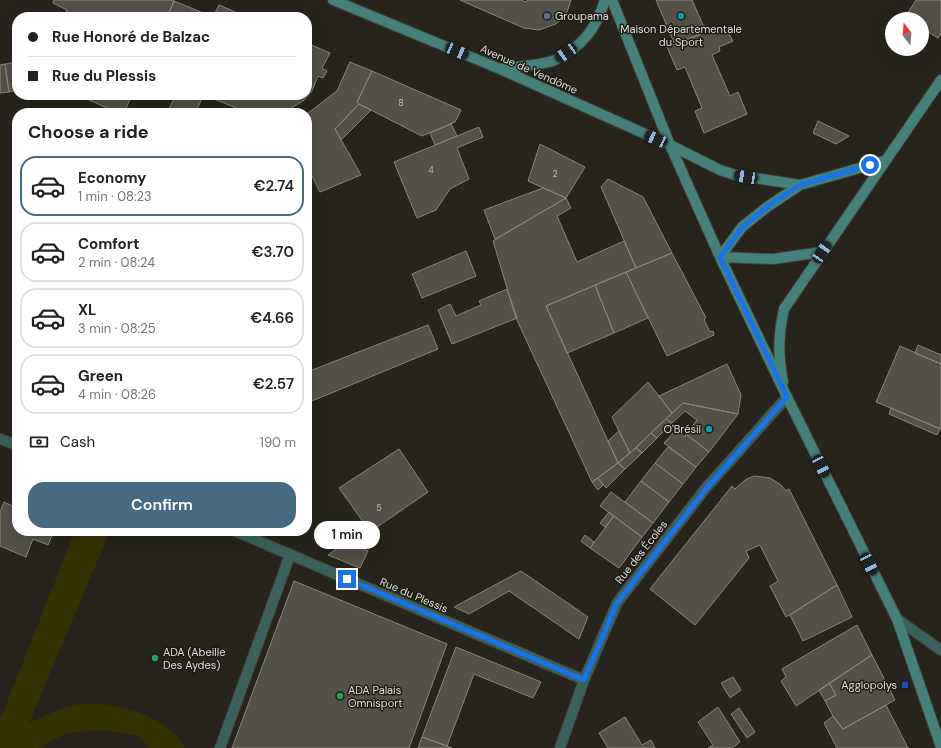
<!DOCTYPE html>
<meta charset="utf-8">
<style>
body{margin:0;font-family:"DM Sans",sans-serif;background:#f6f6f6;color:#222;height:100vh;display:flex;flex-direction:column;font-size:15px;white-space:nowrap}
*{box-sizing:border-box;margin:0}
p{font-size:13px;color:#767676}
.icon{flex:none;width:22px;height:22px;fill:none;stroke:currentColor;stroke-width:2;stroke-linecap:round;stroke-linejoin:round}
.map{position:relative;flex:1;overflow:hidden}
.side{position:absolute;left:12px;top:108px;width:300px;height:428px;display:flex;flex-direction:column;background:#fff;border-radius:16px;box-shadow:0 4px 16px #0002}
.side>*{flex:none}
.banner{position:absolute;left:12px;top:12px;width:300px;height:88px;border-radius:16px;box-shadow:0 4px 16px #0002;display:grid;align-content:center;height:88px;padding:0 16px;background:#fff}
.needle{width:26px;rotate:344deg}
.buttons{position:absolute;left:885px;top:12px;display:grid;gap:8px}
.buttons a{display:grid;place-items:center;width:44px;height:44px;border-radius:50%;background:#fff;box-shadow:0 4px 16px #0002;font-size:20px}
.end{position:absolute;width:18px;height:18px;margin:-9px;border:5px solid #1a73e8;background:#fff;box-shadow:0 0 0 2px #fff}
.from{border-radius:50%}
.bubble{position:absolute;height:28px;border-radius:14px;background:#fff;box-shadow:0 4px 16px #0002;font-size:13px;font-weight:600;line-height:28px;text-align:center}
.car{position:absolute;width:12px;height:24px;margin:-12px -6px;border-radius:5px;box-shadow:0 0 3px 1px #0007;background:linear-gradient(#222 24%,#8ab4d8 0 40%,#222 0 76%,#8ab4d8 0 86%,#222 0)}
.banner b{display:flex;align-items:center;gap:14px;height:38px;font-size:15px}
.banner b+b{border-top:1px solid #e0e0e0}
.banner i{width:10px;height:10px;background:#222}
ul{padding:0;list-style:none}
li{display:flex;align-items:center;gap:12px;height:60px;margin:0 8px 6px;padding:0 8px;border:2px solid #e0e0e0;border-radius:16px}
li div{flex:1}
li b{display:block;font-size:15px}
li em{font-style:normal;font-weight:600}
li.selected{border-color:#466a81}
li>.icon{width:36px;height:36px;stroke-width:1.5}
h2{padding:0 16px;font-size:18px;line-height:48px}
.pay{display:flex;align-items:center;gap:10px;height:44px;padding:0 16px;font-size:15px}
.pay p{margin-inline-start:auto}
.action{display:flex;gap:8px;margin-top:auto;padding:8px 16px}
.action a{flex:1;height:46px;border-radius:16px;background:#466a81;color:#fff;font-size:16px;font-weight:600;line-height:46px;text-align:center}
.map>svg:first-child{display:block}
.green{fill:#323200}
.building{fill:#525048;stroke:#88877e}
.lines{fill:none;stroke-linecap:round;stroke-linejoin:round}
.lane-casing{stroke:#403e37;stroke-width:12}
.street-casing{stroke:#403e37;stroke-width:12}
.secondary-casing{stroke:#403e37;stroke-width:12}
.lane{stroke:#3c605b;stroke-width:10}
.street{stroke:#3c605b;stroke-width:10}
.secondary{stroke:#468179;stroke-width:10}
.route{stroke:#1a73e8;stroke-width:5}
.service-dot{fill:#5c6f8a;stroke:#1c1b14;stroke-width:1.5}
.culture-dot{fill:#0f9aa8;stroke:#1c1b14;stroke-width:1.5}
.leisure-dot{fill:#2e9e5b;stroke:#1c1b14;stroke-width:1.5}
.transit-dot{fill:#1a4fb4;stroke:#1c1b14;stroke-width:1.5}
.labels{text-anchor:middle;stroke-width:3;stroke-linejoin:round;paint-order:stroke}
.number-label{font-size:9px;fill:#bcbbb6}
.poi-label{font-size:11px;fill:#e0dfda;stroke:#1c1b14;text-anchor:start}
.street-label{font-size:11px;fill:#e0dfda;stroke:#1c1b14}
</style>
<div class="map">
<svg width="941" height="748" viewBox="0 0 941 748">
<rect width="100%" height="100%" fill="#26241d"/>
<path class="green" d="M75 531H110L29 723C41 719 51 712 63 708 95 696 146 709 172 731 177 736 181 743 185 748H150L137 735 99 730 67 733 37 748H0V720Z"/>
<path class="building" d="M54 0H173L174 1 167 17H68L65 15 67 10 53 3Z
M460 0H522L525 2 528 0H571L567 12 562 19 556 24 539 30 524 28Z
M656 0H692L706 32 675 45Z
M916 0H941V33L938 38 922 28V19L905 17Z
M174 1 213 17H167Z
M219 5 247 17H213Z
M711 30 713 34 721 31H725L729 34 733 41 719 47 720 51 712 55 730 96 738 92 747 114 704 133 695 111 702 108 685 67 677 70 667 47Z
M307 43 330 53 322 68 327 71 323 78 318 76 312 91 303 101 288 110 280 113H249L204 95 195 113H167L176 95H249L257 98 258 95H307Z
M17 62V90L9 92 5 64Z
M350 62 372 71 357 102 359 104 335 129 361 175 320 192 307 166V114L337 91Z
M5 64 9 92 0 93V65Z
M372 71 461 110 455 122 422 136 359 104 357 102Z
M78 95H132L124 113H118Z
M359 104 371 110 341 140 335 129Z
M818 121 849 136 836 144 813 133Z
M451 124 457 136 435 145 430 133Z
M479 127 483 137 457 148 469 179 450 189 436 210 417 218 394 162Z
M540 144 585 167 566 198 528 181Z
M608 179 643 197 672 253 636 268 601 187Z
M543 188 566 198 495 239 484 210Z
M566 198 571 208 557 216 577 262 624 241 636 268 546 306 618 463 592 482 516 318 493 241Z
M466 251 476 276 422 298 412 274Z
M672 253 706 318 704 320 710 332 713 331 714 335 667 356 626 272Z
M626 272 648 318 614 333 595 285Z
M595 285 614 333 567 353 546 306Z
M507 289 517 318 452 344 438 310 450 304 456 316 481 305 479 301Z
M428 325 438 349 307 403V372Z
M918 345 941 355V364L915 353Z
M900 346 941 364V429L876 402Z
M727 364 741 395 738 414 683 403 672 413 659 396Z
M648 382 672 413 630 453 612 417Z
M683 403 738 414 709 452 686 434 697 420 685 411 672 423 666 419Z
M891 408 940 429 937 435 889 414Z
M666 419 672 423 657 438 651 433Z
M676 430 685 437 686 434 709 452 696 467 664 443Z
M619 431 630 453 618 463 608 441Z
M651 433 657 438 642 453 636 448Z
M668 447 696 467 683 484 655 463Z
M636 448 642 453 625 469 618 463Z
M399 449 428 492 364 536 358 528 364 523 339 488Z
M618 463 625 469 606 488 598 478Z
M655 463 683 484 669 502 641 481Z
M754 476 770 478 781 485 786 491 789 489 837 585 786 617 770 586 778 581 760 545 746 551 749 558 695 625 650 589 732 486 735 489 745 480Z
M598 478 603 485 598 490 592 482Z
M641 481 669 502 653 523 625 502Z
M611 492 653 523 642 537 600 506Z
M4 502 17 508V531H54L48 545 33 539 26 557 0 546V512Z
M609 512 614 516 605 527 600 523Z
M614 516 642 537 619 568 590 548Z
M585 535 594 542 590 548 581 541Z
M346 542 368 551 360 568 328 555Z
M521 571 588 617 579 639 509 591 469 614 454 607Z
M294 581 447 644 409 748H232Z
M837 585 852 617 803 641 790 615Z
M857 625 872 655 796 706 781 681 786 677 782 669Z
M456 647 541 682 533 698 474 674 447 746 422 737Z
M872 655 895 700 843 729 833 716 825 701 836 695 829 683Z
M733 677 741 690 730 698 721 683Z
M829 683 836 695 825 701 819 690Z
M886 705 908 748H837L824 723 833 716 843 729Z
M718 707 740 742 732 748H708L713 745 698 722Z
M739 708 755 732 747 738 731 714Z
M625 717 642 745 651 740 655 748H608L599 733Z
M422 737 447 746 452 748H418Z"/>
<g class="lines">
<defs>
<path id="lane" d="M220 748 290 555"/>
<path id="street" d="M0 439 17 445
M235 531 584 680
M897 619 941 650
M560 748 584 680 617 603 705 489 787 397"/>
<path id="secondary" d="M333 0 500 69 670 145 720 170 735 175 800 185 884 161
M612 0 670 145 720 257 787 397 897 619 941 747
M500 69C513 67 544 65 555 60 583 46 596 29 605 0
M720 257 742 227 767 207 800 185
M720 257 773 259 822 252
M783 382C778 354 778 336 784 309L941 80"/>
</defs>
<use href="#lane" class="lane-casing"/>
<use href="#street" class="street-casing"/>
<use href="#secondary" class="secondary-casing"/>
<use href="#lane" class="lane"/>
<use href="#street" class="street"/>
<use href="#secondary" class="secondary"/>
</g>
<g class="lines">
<path class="route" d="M347 579 584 680 617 603 706 489 787 397 720 257 742 228 767 207 800 185 870 165"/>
</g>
<circle class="service-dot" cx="547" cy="16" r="4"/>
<g class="culture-dot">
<circle cx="681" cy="16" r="4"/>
<circle cx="709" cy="429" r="4"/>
</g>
<g class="leisure-dot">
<circle cx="155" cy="658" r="4"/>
<circle cx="340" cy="696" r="4"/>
</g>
<rect class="transit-dot" x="901" y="681" width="8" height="8" rx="2"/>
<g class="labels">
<g class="number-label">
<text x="401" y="106">8</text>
<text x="431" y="173">4</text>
<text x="555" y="177">2</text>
<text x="379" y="511">5</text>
</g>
<g class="poi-label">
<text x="555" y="20">Groupama</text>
<text x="681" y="33" text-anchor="middle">Maison Départementale<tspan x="681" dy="13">du Sport</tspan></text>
<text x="701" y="433" text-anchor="end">O'Brésil</text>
<text x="163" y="656">ADA (Abeille<tspan x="163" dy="13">Des Aydes)</tspan></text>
<text x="897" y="689" text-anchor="end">Agglopolys</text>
<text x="348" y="694">ADA Palais<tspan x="348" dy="13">Omnisport</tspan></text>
</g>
<g class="street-label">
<text transform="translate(529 69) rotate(24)" y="4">Avenue de Vendôme</text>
<text transform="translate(641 552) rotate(-52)" y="4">Rue des Écoles</text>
<text transform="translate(414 595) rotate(23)" y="4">Rue du Plessis</text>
</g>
</g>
</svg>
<div class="buttons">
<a><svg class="needle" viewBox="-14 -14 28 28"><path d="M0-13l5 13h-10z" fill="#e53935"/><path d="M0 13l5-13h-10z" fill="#767676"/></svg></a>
</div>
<i class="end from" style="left:870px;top:165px"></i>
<i class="end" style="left:347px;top:579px"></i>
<div class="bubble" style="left:314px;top:521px;width:66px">1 min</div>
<i class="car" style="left:457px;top:51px;rotate:113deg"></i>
<i class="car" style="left:566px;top:53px;rotate:236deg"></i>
<i class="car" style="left:656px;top:139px;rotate:294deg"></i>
<i class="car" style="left:746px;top:177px;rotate:279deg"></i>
<i class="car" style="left:822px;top:252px;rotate:34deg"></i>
<i class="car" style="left:821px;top:466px;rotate:154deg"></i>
<i class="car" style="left:869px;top:564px;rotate:153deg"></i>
<div class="banner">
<b><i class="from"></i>Rue Honoré de Balzac</b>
<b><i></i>Rue du Plessis</b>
</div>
<section class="side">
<h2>Choose a ride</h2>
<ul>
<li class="selected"><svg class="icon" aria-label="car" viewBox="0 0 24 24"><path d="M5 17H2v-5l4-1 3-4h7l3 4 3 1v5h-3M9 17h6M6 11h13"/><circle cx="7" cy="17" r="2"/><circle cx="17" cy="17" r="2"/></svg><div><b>Economy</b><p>1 min · 08:23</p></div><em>€2.74</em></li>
<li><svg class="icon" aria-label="car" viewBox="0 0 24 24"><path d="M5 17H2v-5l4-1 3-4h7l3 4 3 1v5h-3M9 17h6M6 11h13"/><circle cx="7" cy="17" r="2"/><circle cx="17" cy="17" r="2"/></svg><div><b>Comfort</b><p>2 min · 08:24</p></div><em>€3.70</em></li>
<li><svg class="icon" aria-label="car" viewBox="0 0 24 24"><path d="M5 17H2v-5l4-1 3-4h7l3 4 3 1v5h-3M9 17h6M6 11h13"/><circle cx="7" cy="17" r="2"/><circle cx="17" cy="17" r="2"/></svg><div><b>XL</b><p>3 min · 08:25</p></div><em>€4.66</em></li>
<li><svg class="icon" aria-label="car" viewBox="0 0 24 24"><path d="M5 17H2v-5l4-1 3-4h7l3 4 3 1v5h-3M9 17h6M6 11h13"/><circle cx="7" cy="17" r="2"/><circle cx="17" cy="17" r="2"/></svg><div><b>Green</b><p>4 min · 08:26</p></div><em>€2.57</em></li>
</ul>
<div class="pay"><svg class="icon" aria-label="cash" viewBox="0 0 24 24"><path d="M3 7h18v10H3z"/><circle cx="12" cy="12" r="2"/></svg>Cash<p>190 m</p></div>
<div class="action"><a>Confirm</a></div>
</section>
</div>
